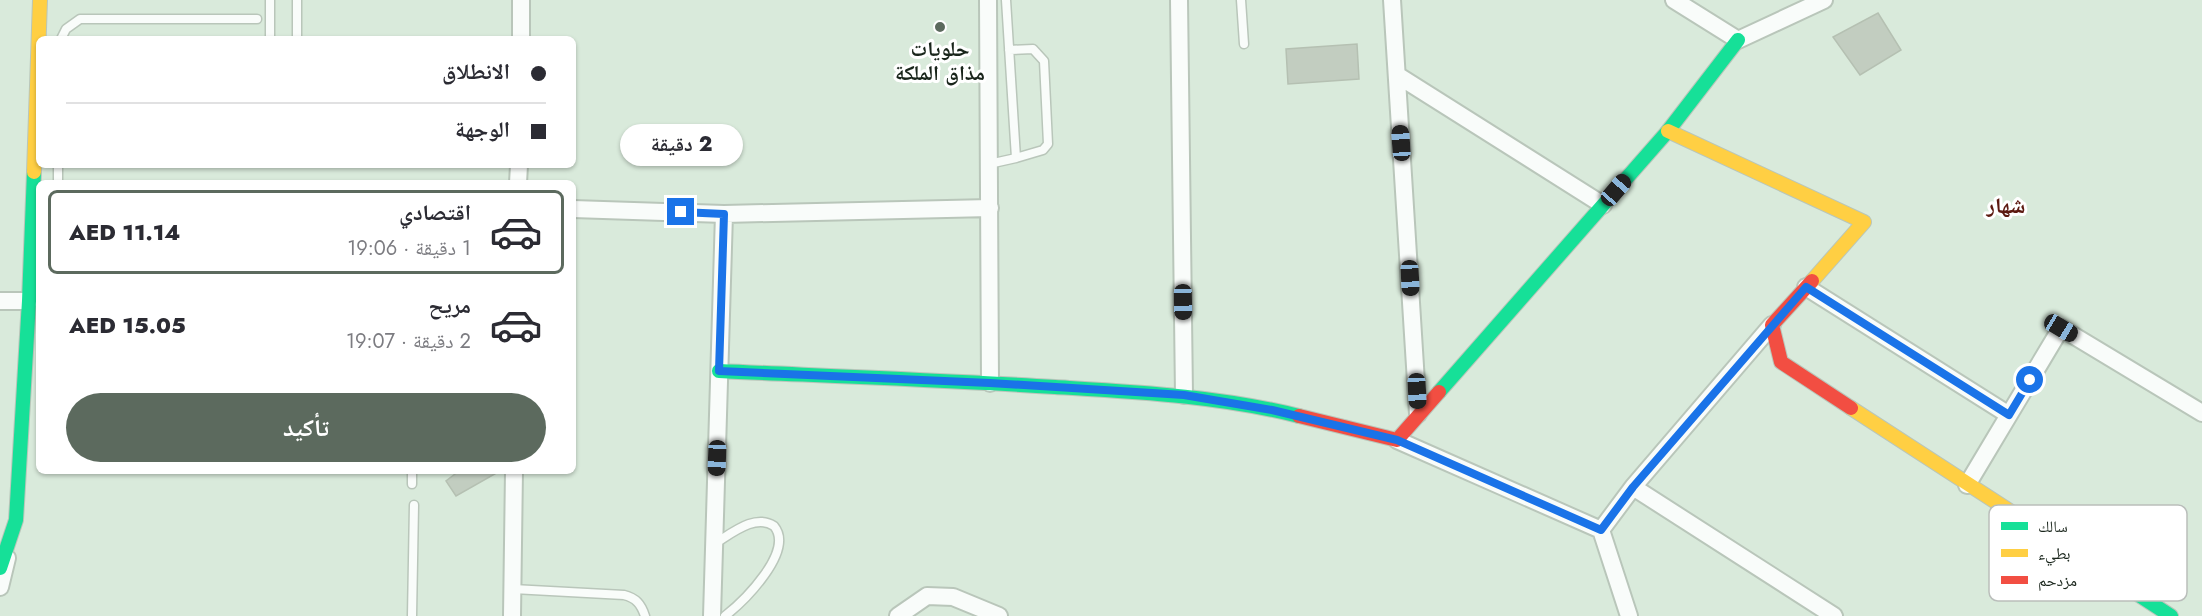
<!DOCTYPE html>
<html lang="ar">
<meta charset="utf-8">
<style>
body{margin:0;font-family:Jost,"Noto Naskh Arabic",sans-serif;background:#f2f2f3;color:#2b2b33;direction:rtl;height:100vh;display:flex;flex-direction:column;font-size:22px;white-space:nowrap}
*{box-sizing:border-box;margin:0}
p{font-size:20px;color:#7c7c81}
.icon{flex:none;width:33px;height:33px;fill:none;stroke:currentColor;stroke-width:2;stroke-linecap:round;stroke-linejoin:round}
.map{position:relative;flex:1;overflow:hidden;direction:ltr}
.side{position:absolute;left:36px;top:180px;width:540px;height:294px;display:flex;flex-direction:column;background:#fff;border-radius:9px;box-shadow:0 2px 4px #0004;direction:rtl}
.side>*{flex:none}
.hud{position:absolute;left:36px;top:36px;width:540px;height:132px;border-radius:9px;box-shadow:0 2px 4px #0004;direction:rtl;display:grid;align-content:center;height:132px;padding:0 30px;background:#fff}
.end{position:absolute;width:27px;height:27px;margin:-14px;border:8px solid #1a73e8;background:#fff;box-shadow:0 0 0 3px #fff}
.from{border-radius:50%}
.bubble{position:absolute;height:42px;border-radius:21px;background:#fff;box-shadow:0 2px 4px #0004;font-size:20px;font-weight:800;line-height:42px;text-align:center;direction:rtl}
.car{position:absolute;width:18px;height:36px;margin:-18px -9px;border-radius:8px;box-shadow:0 0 4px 2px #0007;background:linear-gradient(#222 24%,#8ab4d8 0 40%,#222 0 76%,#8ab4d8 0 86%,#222 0)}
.hud b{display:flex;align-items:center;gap:21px;height:57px;font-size:22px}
.hud b+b{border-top:2px solid #e1e1e2}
.hud i{width:15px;height:15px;background:#2b2b33}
ul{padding:10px 0 0;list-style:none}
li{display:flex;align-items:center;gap:18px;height:84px;margin:0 12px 9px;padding:0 18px;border:3px solid transparent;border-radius:9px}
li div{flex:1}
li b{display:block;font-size:22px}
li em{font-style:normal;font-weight:800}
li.active{border-color:#5c6a5e}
li>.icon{width:54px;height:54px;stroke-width:1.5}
.button{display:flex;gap:12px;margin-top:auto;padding:12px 30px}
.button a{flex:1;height:69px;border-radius:36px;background:#5c6a5e;color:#fff;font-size:24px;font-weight:800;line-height:69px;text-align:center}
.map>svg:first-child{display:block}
.building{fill:#c2cdc0;stroke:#b5c0b2;stroke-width:1.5}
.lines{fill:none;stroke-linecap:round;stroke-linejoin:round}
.lane-casing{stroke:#b9c6ba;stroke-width:11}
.street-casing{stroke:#b9c6ba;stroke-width:20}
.fast-casing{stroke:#b9c6ba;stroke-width:16}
.slow-casing{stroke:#b9c6ba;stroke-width:16}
.jam-casing{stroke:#b9c6ba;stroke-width:16}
.lane{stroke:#f9fcfa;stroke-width:8}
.street{stroke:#f9fcfa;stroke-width:16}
.fast{stroke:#16e098;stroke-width:14}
.slow{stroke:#ffcf43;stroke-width:14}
.jam{stroke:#f24e42;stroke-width:14}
.route{stroke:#1a73e8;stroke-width:8}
.poi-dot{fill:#5c6a5e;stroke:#fff;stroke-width:2}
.labels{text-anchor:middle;stroke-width:6;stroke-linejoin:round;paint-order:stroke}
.poi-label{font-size:21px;font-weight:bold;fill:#19251b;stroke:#fff}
.neighbourhood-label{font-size:22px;font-weight:bold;fill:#5c1910;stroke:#fff}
.key{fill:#fff;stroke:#babebb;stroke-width:1.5}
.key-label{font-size:16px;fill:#19251b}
</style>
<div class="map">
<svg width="2202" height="616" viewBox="0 0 2202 616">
<rect width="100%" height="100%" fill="#d9eadb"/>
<path class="building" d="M1878 13 1901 50 1860 75 1833 37Z
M1357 44 1359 79 1288 84 1286 49Z
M459 471H500L456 496 446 481Z"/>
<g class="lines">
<defs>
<path id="lane" d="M270 0V39
M297 0V39
M1241 0 1244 44
M61 39 66 29 80 19H257
M1009 50 1033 49 1044 61 1048 144 1043 150 1016 158
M989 164 1016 158 1006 0
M58 183V165
M412 484V471
M714 544C731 534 755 513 774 526 795 551 744 601 725 616
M513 589 624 595C636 598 641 604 645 616
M412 616 414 505"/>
<path id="street" d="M988 0 990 383
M1179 0 1184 395
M1392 0 1418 414
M1674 0 1738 40 1824 0
M521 39V0
M1397 75 1603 205
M518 183 519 165
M573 209 724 214 990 208
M1806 287 2009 415
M0 301H29
M1397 440 1601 530
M1967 485 2061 328 2202 413
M1633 487 1834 616
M0 587 7 558
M512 616 514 471
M712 616 724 214
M898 616 927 596 953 597 999 616
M1629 616 1601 530 1633 487 1772 325"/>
<path id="fast" d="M719 371C831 376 943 380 1055 387 1137 392 1219 396 1299 416
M1439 392 1668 131 1738 40
M2036 528 2171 616
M0 568 16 520 29 301 34 172"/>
<path id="slow" d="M1668 131 1864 222 1812 281
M34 172 40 0
M1851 408 2036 528"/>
<path id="jam" d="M1812 281 1772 325 1781 362 1851 408
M1299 416 1397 440 1439 392"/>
</defs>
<use href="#lane" class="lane-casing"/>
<use href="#street" class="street-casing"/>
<use href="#fast" class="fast-casing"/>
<use href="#slow" class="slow-casing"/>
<use href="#jam" class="jam-casing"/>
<use href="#lane" class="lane"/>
<use href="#street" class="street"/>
<use href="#fast" class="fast"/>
<use href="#slow" class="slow"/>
<use href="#jam" class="jam"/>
</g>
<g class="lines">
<path class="route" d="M681 212 724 214 719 371 990 383 1184 395 1272 410 1397 440 1601 530 1633 487 1806 287 2009 415 2030 380"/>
</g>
<circle class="poi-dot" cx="940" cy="27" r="6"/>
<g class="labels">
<g class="poi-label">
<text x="940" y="56">حلويات<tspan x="940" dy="24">مذاق الملكة</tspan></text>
</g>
<g class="neighbourhood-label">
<text x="2006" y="213">شهار</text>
</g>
</g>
<rect x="1989" y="505" width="198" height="96" rx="9" class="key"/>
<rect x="2001" y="522" width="27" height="8" fill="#16e098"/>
<rect x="2001" y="549" width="27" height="8" fill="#ffcf43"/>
<rect x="2001" y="576" width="27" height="8" fill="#f24e42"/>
<g class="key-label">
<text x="2038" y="532">سالك</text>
<text x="2038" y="559">بطيء</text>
<text x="2038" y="586">مزدحم</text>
</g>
</svg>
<i class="end from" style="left:2030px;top:380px"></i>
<i class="end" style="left:681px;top:212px"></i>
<div class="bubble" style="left:620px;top:124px;width:123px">2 دقيقة</div>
<i class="car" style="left:1401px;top:143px;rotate:356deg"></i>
<i class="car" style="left:1616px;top:190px;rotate:41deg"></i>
<i class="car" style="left:1410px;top:278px;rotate:177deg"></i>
<i class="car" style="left:1183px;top:302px;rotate:179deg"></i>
<i class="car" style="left:2061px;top:328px;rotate:121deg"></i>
<i class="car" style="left:1417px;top:391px;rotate:177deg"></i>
<i class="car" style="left:717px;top:458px;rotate:182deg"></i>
<div class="hud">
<b><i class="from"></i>الانطلاق</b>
<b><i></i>الوجهة</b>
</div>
<section class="side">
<ul>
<li class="active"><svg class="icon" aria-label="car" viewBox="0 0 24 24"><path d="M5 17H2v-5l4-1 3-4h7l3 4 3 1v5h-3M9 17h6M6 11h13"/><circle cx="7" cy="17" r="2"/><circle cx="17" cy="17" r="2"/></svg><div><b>اقتصادي</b><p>1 دقيقة · 19:06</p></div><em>AED 11.14</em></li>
<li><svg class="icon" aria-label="car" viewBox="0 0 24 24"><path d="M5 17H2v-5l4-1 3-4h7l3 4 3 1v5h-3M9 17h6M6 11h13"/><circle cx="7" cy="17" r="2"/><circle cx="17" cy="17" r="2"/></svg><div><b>مريح</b><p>2 دقيقة · 19:07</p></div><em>AED 15.05</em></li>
</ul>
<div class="button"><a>تأكيد</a></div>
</section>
</div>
